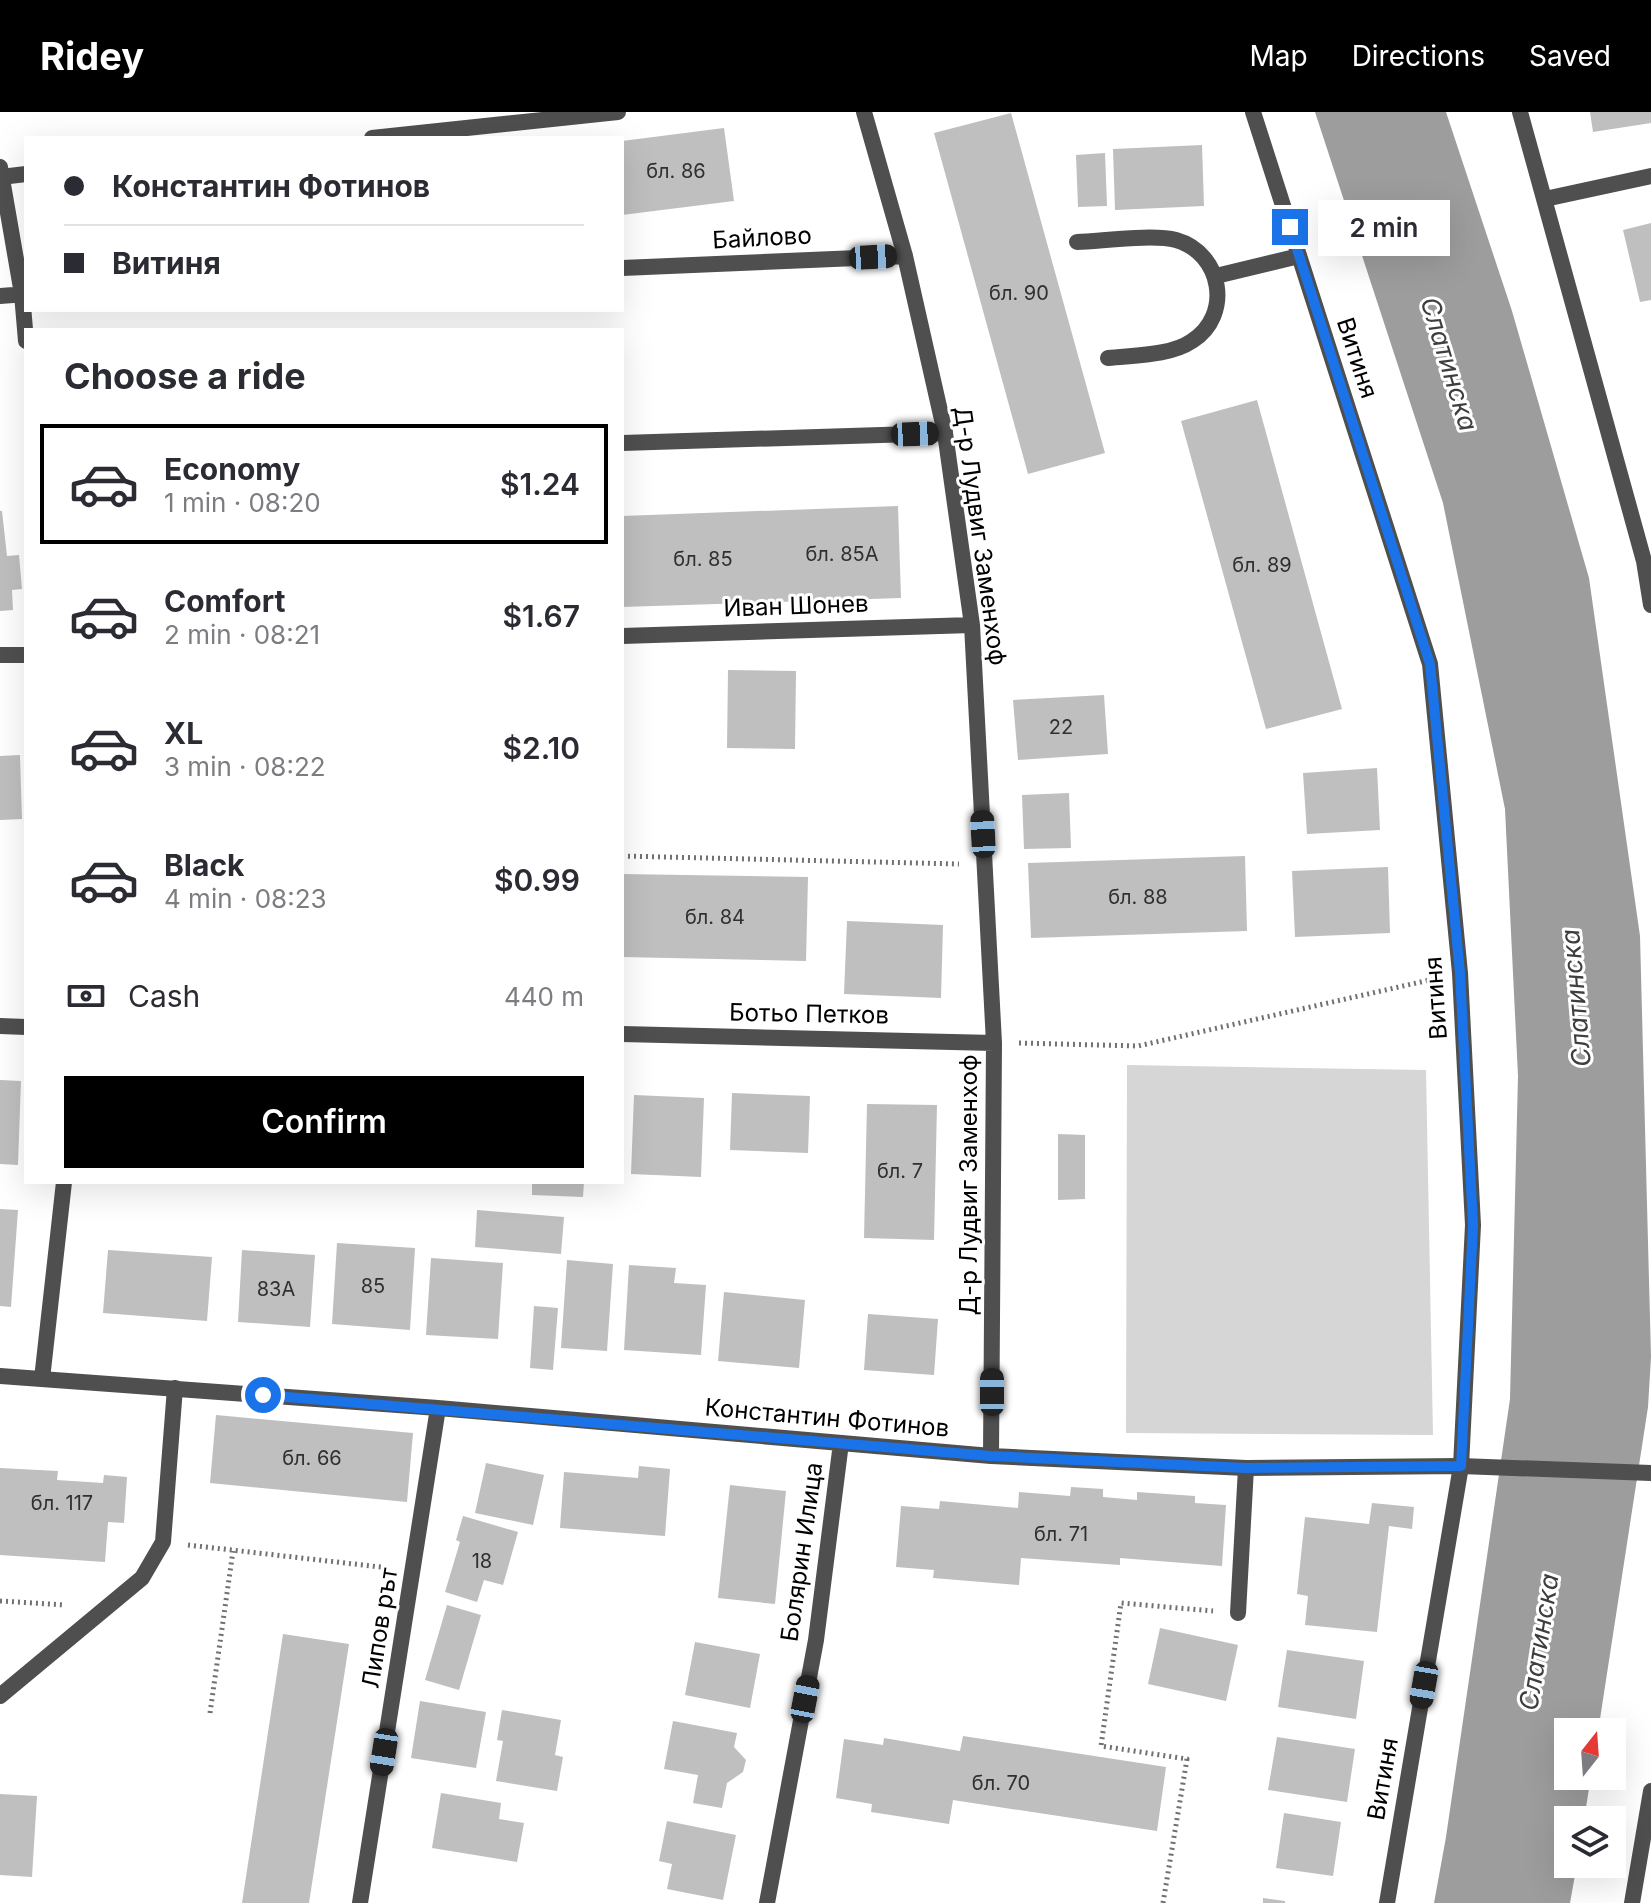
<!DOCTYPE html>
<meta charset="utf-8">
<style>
body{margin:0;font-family:Inter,sans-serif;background:#f2f2f3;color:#2b2b33;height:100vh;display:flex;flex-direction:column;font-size:30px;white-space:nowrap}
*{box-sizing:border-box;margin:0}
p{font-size:26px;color:#7c7c81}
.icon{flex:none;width:44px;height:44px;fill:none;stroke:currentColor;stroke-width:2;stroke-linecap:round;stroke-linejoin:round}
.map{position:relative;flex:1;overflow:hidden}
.drawer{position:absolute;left:24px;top:216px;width:600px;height:856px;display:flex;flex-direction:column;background:#fff;border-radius:0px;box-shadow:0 8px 32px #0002}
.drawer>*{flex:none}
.banner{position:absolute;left:24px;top:24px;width:600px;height:176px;border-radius:0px;box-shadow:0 8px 32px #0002;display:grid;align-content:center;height:176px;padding:0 40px;background:#fff}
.needle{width:52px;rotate:17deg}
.controls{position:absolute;left:1554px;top:1606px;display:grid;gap:16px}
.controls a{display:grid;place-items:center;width:72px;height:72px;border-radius:0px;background:#fff;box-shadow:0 8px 32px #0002;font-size:40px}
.end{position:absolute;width:36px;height:36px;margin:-18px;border:10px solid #1a73e8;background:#fff;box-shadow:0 0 0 4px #fff}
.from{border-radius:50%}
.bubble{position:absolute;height:56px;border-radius:0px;background:#fff;box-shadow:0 8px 32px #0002;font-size:26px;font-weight:600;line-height:56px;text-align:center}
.car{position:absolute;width:24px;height:48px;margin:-24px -12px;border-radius:10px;box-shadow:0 0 6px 2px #0007;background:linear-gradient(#222 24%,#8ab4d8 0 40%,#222 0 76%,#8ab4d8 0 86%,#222 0)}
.banner b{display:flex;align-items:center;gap:28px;height:76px;font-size:30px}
.banner b+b{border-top:2px solid #e1e1e2}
.banner i{width:20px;height:20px;background:#2b2b33}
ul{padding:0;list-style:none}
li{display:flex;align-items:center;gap:24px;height:120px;margin:0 16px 12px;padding:0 24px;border:4px solid transparent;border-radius:0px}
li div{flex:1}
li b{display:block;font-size:30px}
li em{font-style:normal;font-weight:600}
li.current{border-color:#000}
li>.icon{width:72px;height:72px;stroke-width:1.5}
h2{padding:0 40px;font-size:36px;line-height:96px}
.pay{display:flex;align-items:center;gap:20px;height:88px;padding:0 40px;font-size:30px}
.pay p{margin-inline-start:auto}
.button{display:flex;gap:16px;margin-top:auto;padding:16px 40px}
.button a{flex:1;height:92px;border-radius:0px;background:#000;color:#fff;font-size:32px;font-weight:600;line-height:92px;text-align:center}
header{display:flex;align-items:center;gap:48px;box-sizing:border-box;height:112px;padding:0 40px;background:#000;color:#fff}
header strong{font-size:38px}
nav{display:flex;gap:44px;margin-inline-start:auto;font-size:28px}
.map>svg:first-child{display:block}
.green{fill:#d6d6d6}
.water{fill:#9d9d9d}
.building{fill:#bfbfbf}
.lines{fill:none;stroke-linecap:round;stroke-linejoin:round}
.path{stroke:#717171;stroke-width:5;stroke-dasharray:2 4;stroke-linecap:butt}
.service{stroke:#4f4f4f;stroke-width:16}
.minor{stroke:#4f4f4f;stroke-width:16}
.tertiary{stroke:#4f4f4f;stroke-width:16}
.route{stroke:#1a73e8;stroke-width:10}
.labels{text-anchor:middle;stroke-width:6;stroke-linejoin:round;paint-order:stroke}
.number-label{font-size:20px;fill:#303030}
.street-label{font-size:24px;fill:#000;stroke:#fff}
.water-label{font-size:26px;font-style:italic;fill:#3e3e3e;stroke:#fff}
</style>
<header>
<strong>Ridey</strong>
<nav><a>Map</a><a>Directions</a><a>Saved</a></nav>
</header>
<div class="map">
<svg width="1651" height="1791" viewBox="0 0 1651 1791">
<rect width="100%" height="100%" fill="#fff"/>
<path class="green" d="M1127 953 1426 958 1433 1323 1126 1321Z"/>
<path class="water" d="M1315 0H1446L1512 199 1589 466 1640 824 1651 1245 1648 1295 1598 1620H1568V1664H1591L1584 1708H1568V1752H1577L1570 1791H1434L1446 1725 1510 1287 1518 964 1505 697 1443 391Z"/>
<path class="building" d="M1590 0H1651V11L1593 20Z
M1011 1 1105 341 1028 362 934 21Z
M724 16 734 89 622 103V29Z
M1202 33 1204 94 1115 98 1113 37Z
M1105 41 1107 94 1078 95 1076 43Z
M1651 111V188L1640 190 1623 118Z
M1257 288 1342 597 1266 617 1181 309Z
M898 394 901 486 622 495V404Z
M0 399H2L7 444 19 443 22 477 12 478 13 498 0 499Z
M728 558 796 559 795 637 727 636Z
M1104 583 1108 642 1018 648 1013 588Z
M20 643 22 707 0 708V644Z
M1377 656 1380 718 1307 722 1303 661Z
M1069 681 1071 736 1024 737 1022 683Z
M1245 744 1247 819 1031 826 1028 751Z
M1388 755 1390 821 1295 825 1292 759Z
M622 762 808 765 806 849 622 845Z
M847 809 943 813 941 886 844 882Z
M0 968 21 969 18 1053 0 1052Z
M732 981 810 984 808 1041 730 1038Z
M634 983 704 986 701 1065 631 1062Z
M867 992 937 993 934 1128 864 1126Z
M1058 1022 1085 1023V1087L1058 1088Z
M532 1070H584L583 1085 532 1083Z
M0 1097 18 1098 11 1195 0 1194Z
M477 1098 564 1105 561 1142 475 1135Z
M337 1131 415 1136 410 1218 332 1212Z
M108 1138 212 1145 207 1209 103 1201Z
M242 1138 315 1143 310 1215 238 1210Z
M431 1146 503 1151 498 1227 426 1223Z
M567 1148 613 1152 607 1239 561 1236Z
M629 1153 676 1156 674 1171 706 1173 701 1243 624 1238Z
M724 1180 805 1188 799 1256 718 1249Z
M534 1194 558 1196 553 1258 530 1256Z
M868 1202 938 1207 934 1263 864 1258Z
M216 1303 413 1321 407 1390 210 1371Z
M486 1351 544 1363 533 1413 475 1401Z
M639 1354 670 1357 665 1424 560 1416 564 1360 638 1366Z
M0 1356 58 1359 57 1368 103 1371 104 1363 127 1365 124 1411 108 1410 105 1450 0 1443Z
M730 1373 786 1379 775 1492 718 1486Z
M1071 1375 1103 1377V1385L1137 1388V1380L1195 1384V1391L1226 1393 1222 1454 1120 1446V1453L1021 1446 1019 1473 933 1466 934 1458 896 1455 901 1394 939 1397 940 1389 1018 1396 1019 1380 1070 1384Z
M1372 1391 1414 1395 1412 1417 1389 1414 1377 1520 1305 1513 1308 1484 1297 1482 1305 1405 1369 1412Z
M463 1404 518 1420 503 1473 484 1468 477 1490 445 1480 460 1430 456 1428Z
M447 1493 481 1503 459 1578 425 1568Z
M1160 1516 1238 1533 1226 1589 1148 1572Z
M283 1522 349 1532 309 1791H242Z
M695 1530 760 1542 750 1596 685 1583Z
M1287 1538 1364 1549 1356 1607 1278 1595Z
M420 1589 486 1600 476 1656 411 1646Z
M502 1598 561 1608 555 1643 563 1645 557 1679 496 1669 503 1629 497 1628Z
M673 1609 737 1621 734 1635 746 1648 743 1660 727 1671 722 1696 693 1691 698 1663 664 1657Z
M963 1624 1166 1655 1157 1719 953 1688 949 1712 871 1700 872 1692 836 1686 844 1627 883 1633 884 1626 960 1639Z
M1277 1625 1355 1637 1347 1690 1268 1678Z
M441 1681 501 1691 499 1707 524 1711 517 1750 432 1736Z
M0 1682 37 1684 32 1765 0 1763Z
M1284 1701 1341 1710 1333 1764 1276 1756Z
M667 1709 736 1723 723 1788 667 1777 672 1752 659 1749Z
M1263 1786 1285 1789V1791H1263Z"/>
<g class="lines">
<path class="path" d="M622 744 959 752
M1019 931 1138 934 1434 867
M188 1433 389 1456
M0 1489 65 1493
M210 1601 233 1439
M1163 1791 1187 1647 1101 1634 1121 1491 1213 1499"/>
<path class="service" d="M372 26 618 0
M1 65 26 62
M1077 130C1103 129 1153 122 1176 128 1222 141 1233 203 1192 229 1170 244 1134 243 1108 246
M1216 164 1299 144
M622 331 945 321
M1238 1501 1246 1356
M0 1584 142 1466 163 1430 175 1276"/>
<path class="minor" d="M864 0 905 144 945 321 972 513 994 931 991 1344
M0 55 22 182 26 229
M1545 87 1651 64
M622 156 905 144
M0 184 26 182
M622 524 972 513
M0 543H26
M0 914 26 915
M622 922 994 931
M0 1264 438 1296 991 1344 1246 1356 1461 1354 1651 1361
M42 1267 64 1070
M360 1791 438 1296
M767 1791 816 1528 841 1331"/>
<path class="tertiary" d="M1253 0 1430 552 1460 861 1473 1113 1461 1354 1387 1791
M1520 0 1644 449 1651 493
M1632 1791 1651 1679"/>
</g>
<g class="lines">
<path class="route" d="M263 1283 991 1344 1246 1356 1461 1354 1473 1113 1460 861 1430 552 1290 115"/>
</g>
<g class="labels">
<g class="number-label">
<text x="676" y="66">бл. 86</text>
<text x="1019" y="188">бл. 90</text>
<text x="842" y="449">бл. 85А</text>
<text x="703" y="454">бл. 85</text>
<text x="1262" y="460">бл. 89</text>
<text x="1061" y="622">22</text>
<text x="1138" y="792">бл. 88</text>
<text x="715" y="812">бл. 84</text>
<text x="900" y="1066">бл. 7</text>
<text x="373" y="1181">85</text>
<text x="276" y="1184">83А</text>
<text x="312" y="1353">бл. 66</text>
<text x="62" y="1398">бл. 117</text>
<text x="1061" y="1429">бл. 71</text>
<text x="482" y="1456">18</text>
<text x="1001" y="1678">бл. 70</text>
</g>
<g class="street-label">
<text transform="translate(762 126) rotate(-3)" y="8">Байлово</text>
<text transform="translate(1357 246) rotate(72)" y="8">Витиня</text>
<text transform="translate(980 424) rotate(82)" y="8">Д-р Лудвиг Заменхоф</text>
<text transform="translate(796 494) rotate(-2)" y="8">Иван Шонев</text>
<text transform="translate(1436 886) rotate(-94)" y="8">Витиня</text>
<text transform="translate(809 902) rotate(1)" y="8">Ботьо Петков</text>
<text transform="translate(969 1073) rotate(-90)" y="8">Д-р Лудвиг Заменхоф</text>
<text transform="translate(827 1306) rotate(5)" y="8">Константин Фотинов</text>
<text transform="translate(802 1440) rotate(-82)" y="8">Болярин Илица</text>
<text transform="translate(380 1516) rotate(-81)" y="8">Липов рът</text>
<text transform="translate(1383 1667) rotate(-80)" y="8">Витиня</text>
</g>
<g class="water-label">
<text transform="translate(1449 252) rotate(73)" y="9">Слатинска</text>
<text transform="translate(1576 886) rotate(-95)" y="9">Слатинска</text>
<text transform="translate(1539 1530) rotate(-81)" y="9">Слатинска</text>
</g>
</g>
</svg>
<div class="controls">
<a><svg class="needle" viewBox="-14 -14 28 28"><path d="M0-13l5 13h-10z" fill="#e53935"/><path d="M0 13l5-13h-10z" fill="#7c7c81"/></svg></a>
<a><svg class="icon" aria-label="layers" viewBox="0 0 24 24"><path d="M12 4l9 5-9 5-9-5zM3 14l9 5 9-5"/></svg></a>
</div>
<i class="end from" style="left:263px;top:1283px"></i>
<i class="end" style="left:1290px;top:115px"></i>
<div class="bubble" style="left:1318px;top:88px;width:132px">2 min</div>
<i class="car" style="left:873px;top:145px;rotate:87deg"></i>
<i class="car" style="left:915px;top:322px;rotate:88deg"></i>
<i class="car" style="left:983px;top:722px;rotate:357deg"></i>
<i class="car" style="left:992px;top:1280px;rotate:0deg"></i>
<i class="car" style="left:1424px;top:1573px;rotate:190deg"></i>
<i class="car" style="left:805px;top:1587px;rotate:11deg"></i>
<i class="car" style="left:384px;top:1640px;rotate:189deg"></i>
<div class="banner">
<b><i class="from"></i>Константин Фотинов</b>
<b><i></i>Витиня</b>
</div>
<section class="drawer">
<h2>Choose a ride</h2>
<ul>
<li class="current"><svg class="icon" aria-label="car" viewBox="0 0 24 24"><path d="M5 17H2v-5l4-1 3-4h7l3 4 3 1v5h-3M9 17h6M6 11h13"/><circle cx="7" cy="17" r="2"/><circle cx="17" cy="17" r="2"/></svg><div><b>Economy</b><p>1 min · 08:20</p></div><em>$1.24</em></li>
<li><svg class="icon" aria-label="car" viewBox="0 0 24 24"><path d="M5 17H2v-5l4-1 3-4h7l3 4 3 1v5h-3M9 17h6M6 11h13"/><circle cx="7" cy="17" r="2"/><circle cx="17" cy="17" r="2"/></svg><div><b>Comfort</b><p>2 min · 08:21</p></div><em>$1.67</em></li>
<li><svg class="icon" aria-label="car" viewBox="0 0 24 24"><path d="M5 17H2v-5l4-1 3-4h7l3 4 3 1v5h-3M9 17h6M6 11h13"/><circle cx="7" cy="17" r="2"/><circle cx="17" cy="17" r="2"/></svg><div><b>XL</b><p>3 min · 08:22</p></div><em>$2.10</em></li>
<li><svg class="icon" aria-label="car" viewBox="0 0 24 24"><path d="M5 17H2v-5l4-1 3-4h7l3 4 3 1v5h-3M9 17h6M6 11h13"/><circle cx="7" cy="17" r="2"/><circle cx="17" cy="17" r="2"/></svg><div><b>Black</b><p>4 min · 08:23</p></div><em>$0.99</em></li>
</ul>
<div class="pay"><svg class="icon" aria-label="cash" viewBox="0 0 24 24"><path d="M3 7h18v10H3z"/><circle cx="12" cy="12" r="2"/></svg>Cash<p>440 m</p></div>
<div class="button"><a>Confirm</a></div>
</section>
</div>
